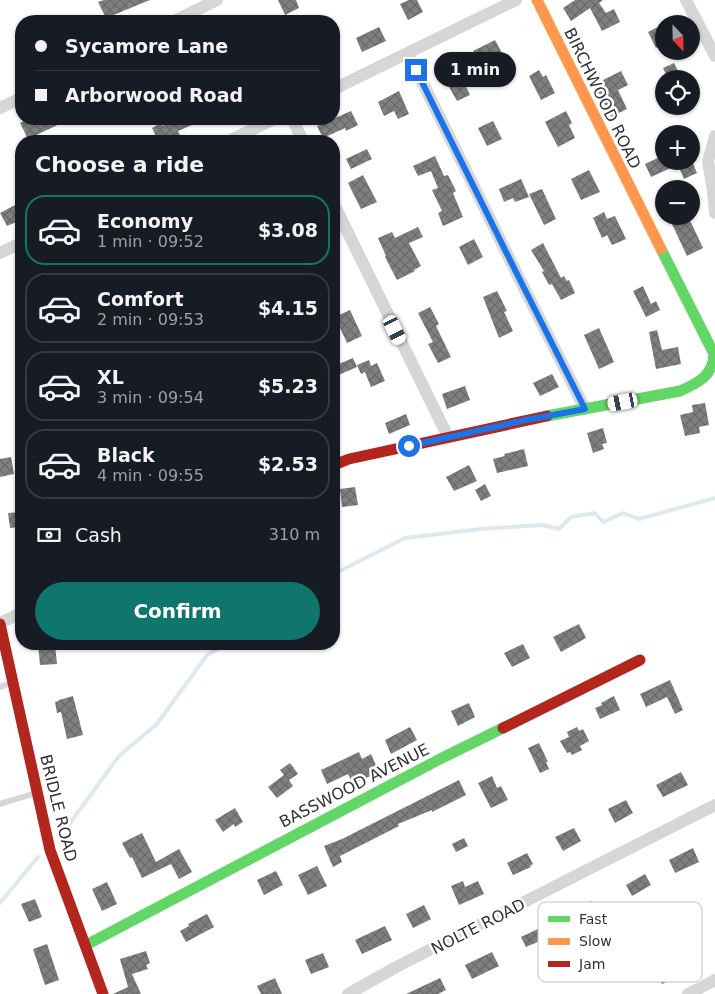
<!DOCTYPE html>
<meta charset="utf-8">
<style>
body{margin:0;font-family:"DejaVu Sans",sans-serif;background:#242831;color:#f1f3f6;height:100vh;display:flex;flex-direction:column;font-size:19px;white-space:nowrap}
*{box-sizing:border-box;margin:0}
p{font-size:16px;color:#9ea1a6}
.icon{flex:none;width:28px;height:28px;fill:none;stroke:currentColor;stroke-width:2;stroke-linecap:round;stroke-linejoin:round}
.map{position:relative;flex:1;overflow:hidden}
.sheet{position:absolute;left:15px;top:135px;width:325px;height:515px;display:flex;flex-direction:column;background:#171b24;border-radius:20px;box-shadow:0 1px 4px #0004}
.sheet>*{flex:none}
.hud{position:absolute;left:15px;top:15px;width:325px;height:110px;border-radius:20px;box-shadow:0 1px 4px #0004;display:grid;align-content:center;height:110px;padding:0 20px;background:#171b24}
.needle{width:32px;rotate:158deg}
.controls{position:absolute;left:655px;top:15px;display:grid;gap:10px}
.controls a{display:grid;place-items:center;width:45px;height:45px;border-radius:50%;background:#171b24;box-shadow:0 1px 4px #0004;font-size:25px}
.end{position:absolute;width:22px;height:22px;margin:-11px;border:6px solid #1a73e8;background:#fff;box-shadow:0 0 0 2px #fff}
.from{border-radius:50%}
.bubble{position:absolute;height:35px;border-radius:18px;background:#171b24;box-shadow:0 1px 4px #0004;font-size:16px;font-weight:700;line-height:35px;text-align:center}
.car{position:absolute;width:15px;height:30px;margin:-15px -8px;border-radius:6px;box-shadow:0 0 4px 1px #0007;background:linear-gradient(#fff 24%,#345 0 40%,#fff 0 76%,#345 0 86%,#fff 0)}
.hud b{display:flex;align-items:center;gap:18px;height:48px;font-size:19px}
.hud b+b{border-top:1px solid #363941}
.hud i{width:12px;height:12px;background:#f1f3f6}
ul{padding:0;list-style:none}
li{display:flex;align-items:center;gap:15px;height:70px;margin:0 10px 8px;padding:0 10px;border:2px solid #363941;border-radius:20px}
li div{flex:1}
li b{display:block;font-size:19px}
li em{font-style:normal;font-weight:700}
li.active{border-color:#0f766e}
li>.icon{width:45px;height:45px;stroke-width:1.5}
h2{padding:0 20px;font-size:22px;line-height:60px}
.pay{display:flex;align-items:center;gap:12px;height:55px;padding:0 20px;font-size:19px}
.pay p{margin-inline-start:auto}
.cta{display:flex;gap:10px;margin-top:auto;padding:10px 20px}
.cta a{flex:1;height:58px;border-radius:30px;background:#0f766e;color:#fff;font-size:20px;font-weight:700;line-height:58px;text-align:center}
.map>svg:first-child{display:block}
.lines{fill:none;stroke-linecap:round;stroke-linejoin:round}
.stream{stroke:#dde9ef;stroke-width:4}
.building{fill:url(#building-cross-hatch)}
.lane{stroke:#d6d6d6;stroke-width:6}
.street{stroke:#d6d6d6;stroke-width:12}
.fast{stroke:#63d668;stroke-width:11}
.slow{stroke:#ff974d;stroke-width:11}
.jam{stroke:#b3261e;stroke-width:11}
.route{stroke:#1a73e8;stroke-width:6}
.labels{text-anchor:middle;stroke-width:5;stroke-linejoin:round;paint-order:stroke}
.street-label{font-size:16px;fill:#323232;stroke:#fff}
.key{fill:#fff;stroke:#c2c2c2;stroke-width:1}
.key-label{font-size:14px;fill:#323232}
</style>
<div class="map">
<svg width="715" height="994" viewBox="0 0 715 994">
<defs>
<pattern id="building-cross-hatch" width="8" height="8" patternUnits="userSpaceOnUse" patternTransform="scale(1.25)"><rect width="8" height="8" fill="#808080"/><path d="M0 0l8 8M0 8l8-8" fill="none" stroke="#696969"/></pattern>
</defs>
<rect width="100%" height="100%" fill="#fff"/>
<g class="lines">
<path class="stream" d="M334 574 405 538 481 529 542 525 559 529 571 517 595 513 603 522 623 513 639 519 715 498
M65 830 119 756 157 724 207 655 227 644
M0 903 38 857"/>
</g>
<path class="building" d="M104 0H150L106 18 98 2Z
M278 0H296L299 8 285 15Z
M409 0H417L423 12 408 20 400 4Z
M575 0H603L599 3 606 13 614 9 620 22 602 31 590 8 571 21 563 8Z
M664 24V44L656 48 648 32Z
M379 27 386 41 362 52 356 38Z
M495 40 503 55 481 66 473 51Z
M674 63 682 79H668L663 68Z
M539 70 543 77 546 75 555 93 541 100 529 76Z
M621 71 628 85 618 90 627 109 611 117 599 93 598 94 593 85Z
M463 80 470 95 457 101 449 87Z
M399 91 409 114 398 119 394 111 384 116 378 102Z
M351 111 358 125 346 131 345 128 323 138 317 126Z
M566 111 572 123 569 125 575 138 558 147 545 122Z
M28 119H70L28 139 20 123Z
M178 119H206L178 131 183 141H158L152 128 161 123 163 126Z
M493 121 502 139 487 146 478 128Z
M367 149 372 159 351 169 346 159Z
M664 155V161H686L651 177 645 164Z
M435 156 444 176 448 175 456 191 453 193 463 217 443 226 438 213 442 211 432 190 438 188 431 171 418 176 413 166Z
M692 161 697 173 684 179 679 167Z
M589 170 600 192 581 200 571 179Z
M363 175 377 202 361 209 348 183Z
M521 179 529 197 515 202 513 198 504 202 499 189Z
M542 189 556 219 544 225 529 194Z
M21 202V220L7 226 0 213Z
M604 212 607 219 615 216 626 239 612 245 607 235 602 238 593 218Z
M670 216H688L703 248 687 256 671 222H673Z
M418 227 423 237 409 243 421 266 414 270 415 271 397 280 385 257 386 256 378 238 392 232 395 238Z
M474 239 483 257 468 265 459 247Z
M543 243 561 278 564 276 567 281 569 280 575 293 561 300 552 284 549 285 542 272 544 271 531 250Z
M643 286 651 304 656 301 660 310 646 317 633 291Z
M497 291 507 311 504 312 513 331 499 338 483 297Z
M430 307 439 324 436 326 451 357 438 363 428 344 433 342 418 313Z
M350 310 362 336 347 343 335 317Z
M599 328 614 362 599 369 584 335Z
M657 330 662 350 678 347 681 364 656 369 649 332Z
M353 358 357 367 334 377V366Z
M369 360 371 366 377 363 385 381 371 387 365 372 361 374 357 365Z
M552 374 559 387 540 396 533 383Z
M465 386 470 400 447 409 442 394Z
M705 403 709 425 699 427 700 433 685 436 680 415 693 412 692 405Z
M406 414 410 425 389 434 385 423Z
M603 428 607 443 602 444 604 449 593 453 587 433Z
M524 449 528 466 497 473 493 459 505 456 504 454Z
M11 457 14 474 0 477V459Z
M469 465 477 481 454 491 446 477Z
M485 484 491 496 481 501 475 490Z
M355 487 358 505 342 507 340 489Z
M21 512V527L10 528 8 513Z
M579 624 586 638 561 652 553 637Z
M38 644H55L57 664 40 665Z
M523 644 530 658 512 667 504 653Z
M670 680 683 710 675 714 667 697 646 707 640 694Z
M73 696 83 735 67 739 61 712 57 713 55 702 59 701V700Z
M614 696 620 710 600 719 595 708 602 705 601 703Z
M469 703 475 717 458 726 451 711Z
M410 727 417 740 391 754 385 740Z
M577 727 579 731 583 729 589 741 580 746 582 750 572 755 570 752 567 753 560 741 569 737 567 732Z
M539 743 548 762H546L549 769 540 773 528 748Z
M359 752 362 759 371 754 379 772 353 784 348 774 327 784 321 770Z
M290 763 298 774 289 780 293 786 277 798 268 787 284 775 280 770Z
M681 772 688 785 663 797 656 785Z
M492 776 497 788 501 786 508 800 491 808 478 783Z
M459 780 466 795 432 812V810L398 824 399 826 340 856 342 862 333 867 324 846 342 839Z
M626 800 633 813 615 823 608 809Z
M235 808 243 822 235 827 234 824 223 832 215 820Z
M574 828 581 841 563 851 555 837Z
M142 833 156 862 179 849 192 872 179 879 171 864 142 878 132 857 130 858 122 843Z
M464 838 468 846 456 852 452 844Z
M693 848 699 862 675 873 669 860Z
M527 853 533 864 530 866 531 867 513 875 507 863Z
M317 866 327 886 308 895 298 875Z
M276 871 283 885 264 895 257 880Z
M645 874 651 885 632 896 626 885Z
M463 881 465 887 478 881 484 894 459 905 451 886Z
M107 882 117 904 102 911 92 889Z
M35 899 42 917 29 922 21 904Z
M591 901 598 915 594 917 596 922 587 927 585 921 574 926 568 912Z
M424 905 431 919 413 928 406 914Z
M207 914 214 927 186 942 180 931 189 926 188 924Z
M385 926 392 940 362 954 355 940Z
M542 927 547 938 526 947 521 937Z
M47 944 59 980 45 985 33 949Z
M146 951 150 963 146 965 148 969 132 974 141 994H113L128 987 120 959Z
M492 952 499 966 472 979 465 965Z
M323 953 329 967 311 974 305 960Z
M674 962 680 976 662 984 656 970Z
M275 978 282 994H261L257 986Z
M440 978 446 990 438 994H406Z"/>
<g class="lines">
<path class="lane" d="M0 687 13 682
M0 804 36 793"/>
<path class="street" d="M686 0 715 56
M174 21 217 0
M408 53 515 270 585 409
M334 89 516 0
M0 108 21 98
M292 119 303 141
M715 136 708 161 713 191 715 213
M229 141 274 119
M334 204 448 437
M0 253 21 243
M0 623 21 613
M348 994 400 965 715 805
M688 994 715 980"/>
<path class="fast" d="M547 416 680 391C698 383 713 376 714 354L661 249
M86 945 442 758 503 728"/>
<path class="slow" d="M537 0 661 249"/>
<path class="jam" d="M334 465 349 459 547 416
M0 624 50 850 103 994
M503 728 640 660"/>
</g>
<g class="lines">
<path class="route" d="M409 446 526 420 585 409 515 270 416 70"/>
</g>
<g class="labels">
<g class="street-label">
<text transform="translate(603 98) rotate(64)" y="6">BIRCHWOOD ROAD</text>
<text transform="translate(354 785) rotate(-27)" y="6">BASSWOOD AVENUE</text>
<text transform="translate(59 808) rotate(76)" y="6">BRIDLE ROAD</text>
<text transform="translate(478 926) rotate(-27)" y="6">NOLTE ROAD</text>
</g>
</g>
<rect x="538" y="902" width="164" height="80" rx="8" class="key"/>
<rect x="548" y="916" width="22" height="6" fill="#63d668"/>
<rect x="548" y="938" width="22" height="7" fill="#ff974d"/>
<rect x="548" y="961" width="22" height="6" fill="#b3261e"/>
<g class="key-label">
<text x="579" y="924">Fast</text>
<text x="579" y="946">Slow</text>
<text x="579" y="969">Jam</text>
</g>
</svg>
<div class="controls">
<a><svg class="needle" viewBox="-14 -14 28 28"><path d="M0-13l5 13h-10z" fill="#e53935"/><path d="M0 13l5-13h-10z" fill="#9ea1a6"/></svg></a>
<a><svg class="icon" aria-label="locate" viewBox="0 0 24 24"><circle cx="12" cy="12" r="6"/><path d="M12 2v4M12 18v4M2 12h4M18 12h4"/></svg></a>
<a>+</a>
<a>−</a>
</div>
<i class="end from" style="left:409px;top:446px"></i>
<i class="end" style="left:416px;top:70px"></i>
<div class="bubble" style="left:434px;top:52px;width:82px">1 min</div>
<i class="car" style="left:395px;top:330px;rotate:154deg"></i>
<i class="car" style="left:623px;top:402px;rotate:259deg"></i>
<div class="hud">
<b><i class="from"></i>Sycamore Lane</b>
<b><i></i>Arborwood Road</b>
</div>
<section class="sheet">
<h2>Choose a ride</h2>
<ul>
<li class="active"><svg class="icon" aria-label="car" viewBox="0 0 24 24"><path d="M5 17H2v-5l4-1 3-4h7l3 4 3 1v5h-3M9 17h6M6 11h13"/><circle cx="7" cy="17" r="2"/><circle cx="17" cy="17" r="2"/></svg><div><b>Economy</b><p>1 min · 09:52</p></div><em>$3.08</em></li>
<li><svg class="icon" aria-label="car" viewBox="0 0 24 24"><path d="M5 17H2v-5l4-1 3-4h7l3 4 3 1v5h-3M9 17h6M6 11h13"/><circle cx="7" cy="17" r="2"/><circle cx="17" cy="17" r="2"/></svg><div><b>Comfort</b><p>2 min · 09:53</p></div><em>$4.15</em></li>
<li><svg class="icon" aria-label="car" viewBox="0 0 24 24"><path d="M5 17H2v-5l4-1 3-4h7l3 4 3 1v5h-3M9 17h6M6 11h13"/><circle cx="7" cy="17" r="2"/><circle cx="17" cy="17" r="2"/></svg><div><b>XL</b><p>3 min · 09:54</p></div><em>$5.23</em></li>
<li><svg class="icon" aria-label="car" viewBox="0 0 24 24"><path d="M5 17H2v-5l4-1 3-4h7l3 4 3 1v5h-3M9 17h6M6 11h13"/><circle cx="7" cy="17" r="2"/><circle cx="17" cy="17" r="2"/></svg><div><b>Black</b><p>4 min · 09:55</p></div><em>$2.53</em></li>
</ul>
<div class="pay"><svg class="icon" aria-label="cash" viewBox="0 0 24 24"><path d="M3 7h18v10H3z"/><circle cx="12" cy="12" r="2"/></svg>Cash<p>310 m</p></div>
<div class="cta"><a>Confirm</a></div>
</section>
</div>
